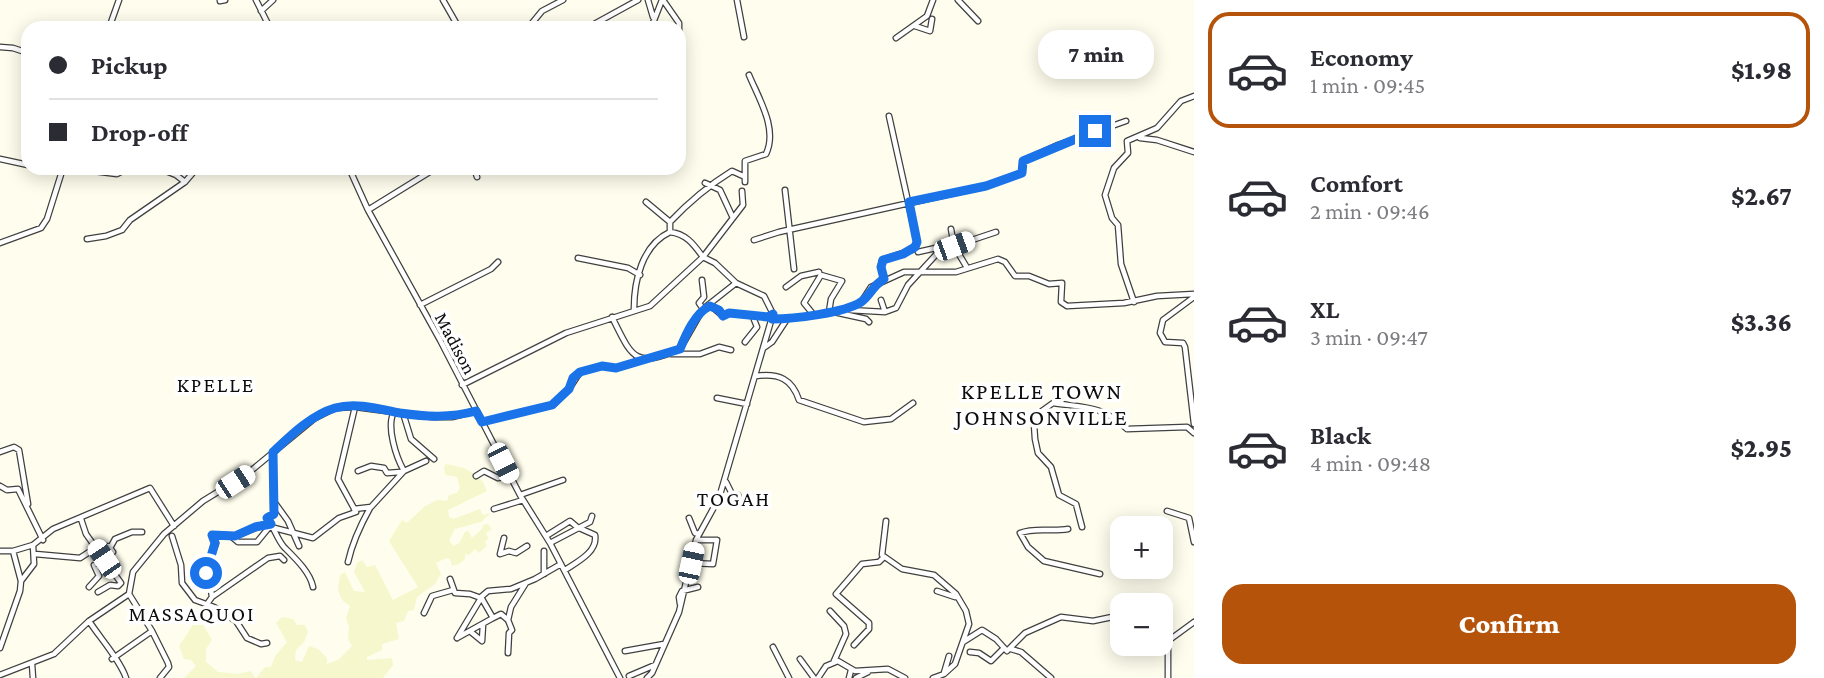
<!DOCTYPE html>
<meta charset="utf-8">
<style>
body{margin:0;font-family:"Crimson Pro",serif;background:#f2f2f3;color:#2b2b33;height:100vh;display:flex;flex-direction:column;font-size:26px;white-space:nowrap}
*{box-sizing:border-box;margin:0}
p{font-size:23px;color:#7c7c81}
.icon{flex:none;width:38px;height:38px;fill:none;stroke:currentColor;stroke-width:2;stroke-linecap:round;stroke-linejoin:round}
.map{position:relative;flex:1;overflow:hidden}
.panel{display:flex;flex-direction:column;background:#fff;width:630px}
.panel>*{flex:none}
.banner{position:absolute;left:21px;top:21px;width:665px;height:154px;border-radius:21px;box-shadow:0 4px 18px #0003;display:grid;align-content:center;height:154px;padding:0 28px;background:#fff}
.buttons{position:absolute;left:1110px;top:516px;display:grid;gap:14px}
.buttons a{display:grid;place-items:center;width:63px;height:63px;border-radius:14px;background:#fff;box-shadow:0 4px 18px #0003;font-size:35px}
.end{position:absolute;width:32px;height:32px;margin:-16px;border:9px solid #1a73e8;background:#fff;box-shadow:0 0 0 4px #fff}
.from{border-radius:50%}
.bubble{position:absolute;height:49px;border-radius:21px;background:#fff;box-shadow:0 4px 18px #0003;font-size:23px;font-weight:800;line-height:49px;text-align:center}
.car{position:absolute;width:21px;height:42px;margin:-21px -10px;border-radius:9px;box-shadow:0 0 5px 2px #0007;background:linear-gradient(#fff 24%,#345 0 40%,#fff 0 76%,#345 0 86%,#fff 0)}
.banner b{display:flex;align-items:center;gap:24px;height:66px;font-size:26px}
.banner b+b{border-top:2px solid #e1e1e2}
.banner i{width:18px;height:18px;background:#2b2b33}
ul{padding:12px 0 0;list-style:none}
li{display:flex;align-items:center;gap:21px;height:116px;margin:0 14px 10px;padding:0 14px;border:4px solid transparent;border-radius:21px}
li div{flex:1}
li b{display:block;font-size:26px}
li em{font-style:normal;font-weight:800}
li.active{border-color:#b45309}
li>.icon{width:63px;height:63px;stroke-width:1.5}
.primary-button{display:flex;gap:14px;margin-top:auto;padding:14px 28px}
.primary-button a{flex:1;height:80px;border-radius:21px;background:#b45309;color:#fff;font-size:28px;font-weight:800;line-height:80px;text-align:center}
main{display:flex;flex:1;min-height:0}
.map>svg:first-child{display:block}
.farmland{fill:#f6f7cc}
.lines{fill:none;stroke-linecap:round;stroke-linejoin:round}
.minor-casing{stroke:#404040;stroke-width:7}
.minor{stroke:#fff;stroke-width:4.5}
.route{stroke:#1a73e8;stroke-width:9}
.labels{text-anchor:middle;stroke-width:7;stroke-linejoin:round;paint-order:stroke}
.street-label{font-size:19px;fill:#0d0d0d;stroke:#fff}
.neighbourhood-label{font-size:21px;letter-spacing:2px;fill:#0d0d0d;stroke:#fff}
.quarter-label{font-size:23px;letter-spacing:2px;fill:#0d0d0d;stroke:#fff}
</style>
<main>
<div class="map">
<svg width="1194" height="678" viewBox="0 0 1194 678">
<rect width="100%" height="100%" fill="#fffeee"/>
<path class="farmland" d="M446 464 464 468 474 474 483 482 487 491 448 510 449 517 453 519 480 509 483 515 491 513 481 522 455 529 449 540 453 546 459 543 465 532 468 531 472 538 482 529 483 525 488 524 492 529 486 533 489 539 485 541 487 546 479 553 475 549 469 555 465 554V559L459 564 452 566 450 559 446 558 436 563 441 574 435 584 417 597 414 610 408 611 404 621 396 623 399 639 382 644V650L367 657V660L392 658 393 665 383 678H184L196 666 191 660 184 659 179 646 193 625H203L208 633 212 640 206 649V662L218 672 238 674 250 671 256 678 265 667H271L275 656 287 642 276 623 282 617 293 619 297 625H305L308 632 304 642 296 650 295 660 302 662 309 646 318 649 327 658V664L338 660 352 646 348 639 349 627 346 618 350 606 342 600 338 590 340 575 345 572 354 591 365 592 354 572 357 563 362 560 367 567 375 565 393 600 418 587 389 541 402 520 407 523 425 506 438 500 447 501 449 495 457 493 460 488 457 477 445 475 444 467Z"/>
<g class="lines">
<defs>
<path id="minor" d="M256 0 270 28
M443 0 459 28
M648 0 653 17
M663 0 679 23V34
M737 0 744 37
M958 0 978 21
M220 1 225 0
M261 11 273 0
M915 26 930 31 932 19
M109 28 119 0
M528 28 542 11 563 0
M587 28 638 0
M651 28 662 0
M896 38 927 16 933 0
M0 47 13 48 28 53
M1140 138 1157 140 1194 152
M0 159 28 165
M70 168 117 174 128 168
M349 168 368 210 440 340 520 495 550 543 620 678
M474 168 477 177
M185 182 197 168
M745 182V161L766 154C778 129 759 99 749 75
M705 183 720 190 733 218
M785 190 794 269
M646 202 670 222
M368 210 436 168
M951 229 954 246 996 232
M670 232V222C687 204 711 184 732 171L743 176
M87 239 106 236 122 230 130 220 185 182 176 175 158 168
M754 240 779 232 986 186 1022 173 1023 161 1058 145 1126 121
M0 243 41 228 47 219 63 168
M918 252 940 247
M578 258 628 268 640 275
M885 279 881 267 882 260 912 250 917 242 889 116
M702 280 704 297 699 303 703 309
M786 287 801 276 819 272
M1194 297 1163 320 1160 333 1165 342 1183 343 1185 347 1194 424
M881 300 885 312
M1134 302 1121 264 1118 225 1112 218 1105 195 1114 168 1128 153 1127 141 1157 128 1181 101 1194 96
M420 305 491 269 498 262
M711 306 723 316 729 313 768 317 772 315
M634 309C634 281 642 245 670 232 687 234 694 245 703 257L743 205 742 191
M849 310 885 312 896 308 908 285 945 245 954 246 966 266
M834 312 866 319 869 322
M813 314 804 303 821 275 842 281 831 299 829 312
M612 317C632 357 634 369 680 349L703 309 736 283 764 296 773 314 719 498 696 540 679 612 652 673 647 678
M787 319 848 310 862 301 871 287 904 272H956L998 259 1005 262 1015 276H1029L1049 284 1062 283 1061 302 1067 306 1124 303 1157 296 1194 294
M745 342 757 327 753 317
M765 347 772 342 787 319H772
M671 354H700L719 347 731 350
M756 376C779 373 792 379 799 400L864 422 891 419 913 403
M462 385 566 333 650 306 703 257 715 263 736 283
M717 398 747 404
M394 412C386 426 396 457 404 471L426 461
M403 413 411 439 434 459
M482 422 553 405 569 389 580 372 602 366 616 368 641 360
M0 452 14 447 19 450 28 504
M273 453 274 514 267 518C274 527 277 539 284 547 295 558 310 572 313 587
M358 471 371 466 384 468 387 473 401 472
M476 476 484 471 498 478 510 476
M0 486 7 490 18 489 43 540
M520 495 563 480
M719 499 736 502 738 495 732 494 726 482
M275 503 288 521 299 546
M354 509 371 507 404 471
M494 509 523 500
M1167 511 1189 518 1194 542
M689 518 695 533 699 534
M81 519 86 534 121 583 118 586 110 585 98 592
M886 521 882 555 902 569 934 575 956 594 966 611 969 624 955 664 944 674 933 678
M1082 527 1076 504 1059 495 1051 467 1038 453 1035 439 1034 424 1039 413 1053 403C1087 408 1101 405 1127 429L1187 427 1194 433
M1068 529C1051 532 1035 527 1020 533L1028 547 1044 561 1100 574
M172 536 181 565 182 583 195 600 214 607 236 621 247 638 261 644 267 643
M546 536 570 521 577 527 595 535C598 552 577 562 565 570
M232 537 238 542H257L271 525
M504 538 500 554 509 551 516 553 527 546
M550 543 590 522 592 516
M0 551H13L33 545 53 529 150 488 174 526
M35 554 80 558 97 547 111 546
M348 562C352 544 360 526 370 508
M691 563 713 564 717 540H696
M544 574V551
M450 579 455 593 470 594 481 598
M21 581 34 564 33 545
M89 587 99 576 94 565 104 561 113 552 110 548 115 539 132 532H142
M937 591 955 597
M129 594 152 631 168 663 169 667 160 678
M212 597 268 558 280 556 284 560
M207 604 212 597 211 590 203 580 216 543 212 535 235 536 263 525 313 538 339 518 356 512 338 479 355 407
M680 604 679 597 682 591 698 587
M830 611 844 626 846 634 834 661
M424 613 432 596 453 590
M493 618 501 614 508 620 512 630 509 633 508 653
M508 620 511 607 526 583
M89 621C100 638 120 660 126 678
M471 632 482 641 483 625
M457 638 493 618 481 597 488 591 511 589 535 579 561 564
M457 638 481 598
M963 642 982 630 996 639 1007 651 1025 633 1061 617 1093 621 1117 616
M854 645 869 629V623L836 594 862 564 879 562 884 557
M773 647 789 678
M0 648 20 591 21 581 13 551
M1011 649 1021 652 1051 678
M625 651 664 644
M970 652 979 653 991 661 1003 649
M112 659 152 631
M800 659 814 678
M32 664 33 678
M944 673 949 656
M0 675 54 654 89 621 129 594 133 572 164 534 203 501 247 474 315 418 335 408 355 407 432 417H452L476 411
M629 676 655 665
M818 678 826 666 838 661 855 671 888 669 905 678
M849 678 851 670
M856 678 868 672
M1168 678V641L1194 622"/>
</defs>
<use href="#minor" class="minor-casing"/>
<use href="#minor" class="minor"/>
</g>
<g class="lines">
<path class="route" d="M206 573 215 543 212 535 235 536 255 527 271 524 267 518 274 514 273 452C290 436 311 415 335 408 356 402 380 409 400 413 427 417 450 418 476 411L482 422 552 405 569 389 573 378 580 372 602 366 616 368 680 349C686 334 695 313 710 306L719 310 723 316 729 313 768 317 773 314 772 319C792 319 845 313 861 302 871 295 872 286 884 279L881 267 883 260 903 254 915 247 917 242 909 202 986 186 1022 173 1023 161 1095 131"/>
</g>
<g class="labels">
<g class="street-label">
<text transform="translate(456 343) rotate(62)" y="7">Madison</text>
</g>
<g class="neighbourhood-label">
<text x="216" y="392">KPELLE</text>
<text x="734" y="506">TOGAH</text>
<text x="192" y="621">MASSAQUOI</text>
</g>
<g class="quarter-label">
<text x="1042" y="399">KPELLE TOWN<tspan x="1042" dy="26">JOHNSONVILLE</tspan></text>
</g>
</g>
</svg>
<div class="buttons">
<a>+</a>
<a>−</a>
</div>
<i class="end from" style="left:206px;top:573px"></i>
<i class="end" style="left:1095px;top:131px"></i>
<div class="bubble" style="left:1038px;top:30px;width:116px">7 min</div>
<i class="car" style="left:954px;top:246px;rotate:70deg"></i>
<i class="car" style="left:503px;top:463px;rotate:153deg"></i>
<i class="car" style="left:235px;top:482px;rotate:57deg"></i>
<i class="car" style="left:104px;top:559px;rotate:326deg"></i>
<i class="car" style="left:691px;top:563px;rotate:12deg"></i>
<div class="banner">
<b><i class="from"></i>Pickup</b>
<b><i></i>Drop-off</b>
</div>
</div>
<section class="panel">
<ul>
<li class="active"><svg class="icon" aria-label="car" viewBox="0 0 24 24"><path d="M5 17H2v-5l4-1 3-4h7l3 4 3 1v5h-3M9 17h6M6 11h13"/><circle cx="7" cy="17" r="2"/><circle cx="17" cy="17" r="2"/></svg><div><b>Economy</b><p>1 min · 09:45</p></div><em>$1.98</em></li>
<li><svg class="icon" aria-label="car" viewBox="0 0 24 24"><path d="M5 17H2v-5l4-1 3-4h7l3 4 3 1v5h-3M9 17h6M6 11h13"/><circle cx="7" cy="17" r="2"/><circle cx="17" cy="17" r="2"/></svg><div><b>Comfort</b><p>2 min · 09:46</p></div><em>$2.67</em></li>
<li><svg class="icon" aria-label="car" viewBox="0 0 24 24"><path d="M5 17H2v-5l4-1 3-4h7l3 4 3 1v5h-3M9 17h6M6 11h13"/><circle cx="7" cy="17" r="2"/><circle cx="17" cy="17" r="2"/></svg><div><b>XL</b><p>3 min · 09:47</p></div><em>$3.36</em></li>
<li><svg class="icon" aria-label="car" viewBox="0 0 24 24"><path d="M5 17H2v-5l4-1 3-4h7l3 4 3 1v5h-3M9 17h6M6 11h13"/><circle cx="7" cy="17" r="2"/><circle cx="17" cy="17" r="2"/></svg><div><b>Black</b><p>4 min · 09:48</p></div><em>$2.95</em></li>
</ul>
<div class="primary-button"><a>Confirm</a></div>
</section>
</main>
